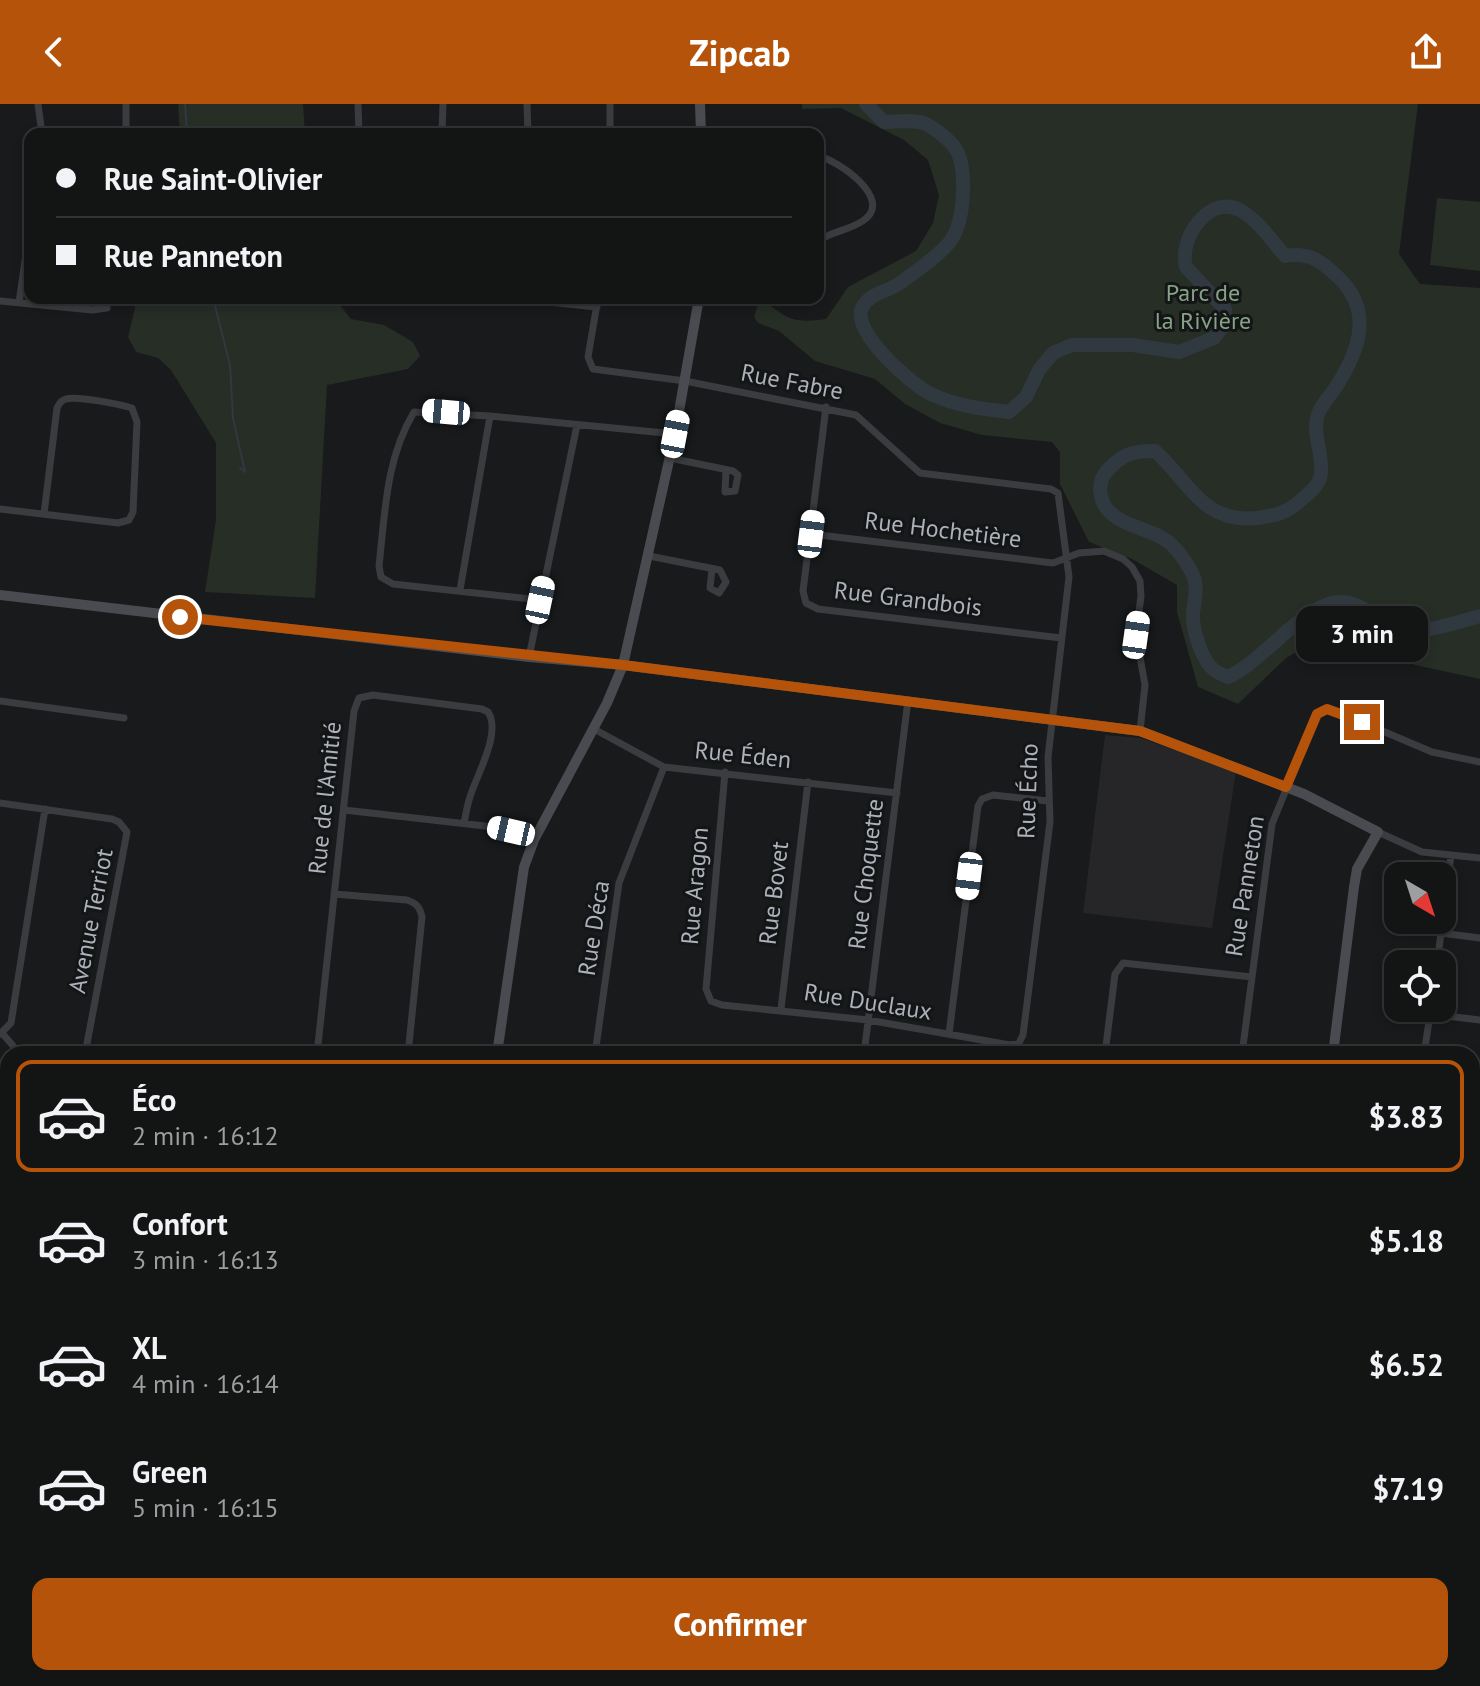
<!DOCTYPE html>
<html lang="fr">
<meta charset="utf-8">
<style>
body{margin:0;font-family:"PT Sans",sans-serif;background:#202122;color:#f1f3f6;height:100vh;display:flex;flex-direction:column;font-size:30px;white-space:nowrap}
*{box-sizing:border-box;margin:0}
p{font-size:26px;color:#9d9ea0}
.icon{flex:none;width:44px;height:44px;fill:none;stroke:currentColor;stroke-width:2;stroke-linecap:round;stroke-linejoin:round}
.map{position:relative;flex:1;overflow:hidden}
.drawer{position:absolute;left:0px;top:942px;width:1480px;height:640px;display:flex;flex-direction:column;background:#131414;border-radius:24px 24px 0 0;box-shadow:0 4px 12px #0003,0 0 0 2px #323334}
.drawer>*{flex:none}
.guide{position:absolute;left:24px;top:24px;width:800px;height:176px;border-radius:16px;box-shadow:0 4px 12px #0003,0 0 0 2px #323334;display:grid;align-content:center;height:176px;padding:0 32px;background:#131414}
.needle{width:52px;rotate:141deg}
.fabs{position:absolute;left:1384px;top:758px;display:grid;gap:16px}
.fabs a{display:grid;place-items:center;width:72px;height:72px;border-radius:16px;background:#131414;box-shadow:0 4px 12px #0003,0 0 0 2px #323334;font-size:40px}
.end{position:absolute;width:36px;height:36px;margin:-18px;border:10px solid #b45309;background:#fff;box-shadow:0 0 0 4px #fff}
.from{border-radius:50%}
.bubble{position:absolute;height:56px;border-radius:16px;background:#131414;box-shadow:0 4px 12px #0003,0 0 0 2px #323334;font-size:26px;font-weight:800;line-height:56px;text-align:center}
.car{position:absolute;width:24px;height:48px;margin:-24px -12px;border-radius:10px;box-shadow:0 0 6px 2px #0007;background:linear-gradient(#fff 24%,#345 0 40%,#fff 0 76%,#345 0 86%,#fff 0)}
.guide b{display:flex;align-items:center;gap:28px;height:76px;font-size:30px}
.guide b+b{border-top:2px solid #323334}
.guide i{width:20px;height:20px;background:#f1f3f6}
ul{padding:14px 0 0;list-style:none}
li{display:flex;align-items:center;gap:24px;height:112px;margin:0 16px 12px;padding:0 16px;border:4px solid transparent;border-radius:16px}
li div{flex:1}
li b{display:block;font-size:30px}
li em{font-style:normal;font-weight:800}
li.on{border-color:#b45309}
li>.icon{width:72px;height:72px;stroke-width:1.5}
.primary-button{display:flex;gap:16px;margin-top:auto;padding:16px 32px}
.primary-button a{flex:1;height:92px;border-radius:16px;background:#b45309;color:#fff;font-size:32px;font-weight:800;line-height:92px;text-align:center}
header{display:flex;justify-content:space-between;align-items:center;height:104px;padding:0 32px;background:#b45309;color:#fff;font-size:36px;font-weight:800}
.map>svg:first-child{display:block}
.built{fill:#262628}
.green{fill:#262e26}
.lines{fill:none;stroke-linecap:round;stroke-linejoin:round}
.stream{stroke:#30393f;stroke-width:2}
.river{stroke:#30393f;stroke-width:14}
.street{stroke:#3b3c40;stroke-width:7}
.secondary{stroke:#494b50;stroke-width:10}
.highway{stroke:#676a71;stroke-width:14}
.route{stroke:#b45309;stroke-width:10}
.labels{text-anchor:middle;stroke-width:6;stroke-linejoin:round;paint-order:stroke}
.park-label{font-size:24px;fill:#86a387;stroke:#141516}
.street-label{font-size:24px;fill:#adb1ba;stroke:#141516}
</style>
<header><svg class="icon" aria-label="back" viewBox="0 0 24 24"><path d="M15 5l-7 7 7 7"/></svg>Zipcab<svg class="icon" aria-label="share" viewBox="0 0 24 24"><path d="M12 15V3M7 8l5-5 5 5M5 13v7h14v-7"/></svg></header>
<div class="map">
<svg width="1480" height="1582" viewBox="0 0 1480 1582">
<rect width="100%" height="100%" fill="#191a1b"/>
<path class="built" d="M1105 631 1140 634 1236 667 1212 824 1083 809Z
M1480 1453V1582H677L685 1574H1472V1455Z"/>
<path class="green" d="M178 0H303L305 30H180Z
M802 0H1418L1399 150 1420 180 1480 184V575L1415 561 1364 538 1326 531 1286 554 1238 600 1198 583 1177 508V481L1132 455 1089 438 1060 380V348L1052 338 982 331 940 319 905 300 875 275 815 257 779 227 758 219 754 213 760 194C787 214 791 220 826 215L848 183 916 147 933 119 939 91 928 56 904 36 841 4 802 5Z
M1437 94 1480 98V167L1430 161Z
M133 194H334L351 215 384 221 413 238 420 252 408 265 327 281 315 494 205 488 216 416V339L171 266 158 254 136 248 128 233 135 204Z
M0 1426 8 1430V1574H75L71 1582H0Z
M157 1574H292L293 1582H159Z
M547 1574H636L630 1582H549Z"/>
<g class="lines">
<path class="stream" d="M185 0 187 30
M213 194 230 261 233 314 245 368 240 364
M0 1333 8 1334
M1472 1444 1480 1442"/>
<path class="river" d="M866 0 884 18C896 18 916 15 926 20 934 24 950 36 955 44 968 63 964 114 953 133 945 148 911 171 897 181 885 188 869 190 862 204 851 227 911 281 931 290 956 302 982 305 1009 308L1026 293 1039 266 1053 249 1072 241H1133L1179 248 1214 234 1223 222 1225 205 1186 163C1178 135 1209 90 1240 106 1258 116 1272 137 1285 152 1310 148 1321 157 1338 173 1374 207 1359 247 1336 283 1330 292 1319 303 1317 314 1313 333 1323 350 1321 369 1320 383 1305 392 1295 401 1282 411 1271 412 1256 414 1202 419 1190 378 1155 347 1132 347 1122 350 1107 367 1096 379 1099 400 1112 410 1127 424 1155 425 1172 441 1179 448 1188 461 1193 471 1199 485 1193 499 1193 513 1193 527 1202 555 1212 564 1216 569 1222 570 1228 573 1263 558 1305 498 1340 498 1364 497 1384 523 1407 528 1420 530 1465 516 1480 512"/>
<path class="street" d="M38 0 42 30
M126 0V30
M358 0 359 30
M527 0 528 30
M442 30 443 0
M610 30V0
M818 52C838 56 894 95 864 116 851 126 832 127 818 137
M509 194 597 203
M598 194 588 253 593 265 685 277 856 311 920 369 1051 385 1058 389 1069 473 1048 653 1050 718 1023 931 1019 939 1010 941 868 916 722 901 711 897 706 885 725 668
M0 197 92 206 107 204
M19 199 30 122
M826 303 803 487 806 499 818 505 1061 534
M670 354 733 367 738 371 735 387 725 388 726 366
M0 405 118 419 129 416 133 408 137 318 132 304C119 300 78 292 66 295 60 297 60 299 57 304L44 410
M811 430 1053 459 1079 449 1104 447 1123 455 1132 463 1140 477 1141 492 1136 531 1145 581 1140 627
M649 452 720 466 726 478 719 489 710 484 712 465
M460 486 490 312
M540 496 393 480 381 473 379 462C385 409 386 354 414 308L490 312 675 330
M529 553 577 321
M0 597 124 614
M594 625 664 663 897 689
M0 699 112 715 119 718 127 728 85 950
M344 706 494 723 534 736
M1378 728 1422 748 1480 754
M334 790 407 796C416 799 420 803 422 813L408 950
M1441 829 1480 834
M1437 860 1451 751
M781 905 808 678
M1430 910 1480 916
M2 929 20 950
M0 930 11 919 45 705
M949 930 978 702 982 695 993 691 1048 697
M1106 945 1146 950
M317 950 354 607 359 594 373 591 482 605 488 608C502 629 476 672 470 693 467 702 466 710 464 719
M595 950 619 779 664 663
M864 950 908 596
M1105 950 1115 870 1123 859 1252 873
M1242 950 1272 720 1317 610 1327 605 1333 606 1432 648 1480 658
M1424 950 1431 904
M1472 994 1480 995
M1472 1170 1480 1171
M1472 1253 1480 1268
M1472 1279 1480 1277"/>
<path class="secondary" d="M700 0 701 30
M0 491 529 553 623 561 1140 627 1304 690 1378 728 1357 765 1354 783 1333 950
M497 950 524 763 534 736 607 599 623 561 675 330 699 194
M1472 1081 1480 1082
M0 1120 8 1121
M1472 1568 1480 1566
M1043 1574V1582
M1418 1582 1450 1574"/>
<path class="highway" d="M0 1252 8 1248
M0 1353 8 1354
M1472 1379 1480 1377
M0 1381 8 1383
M1472 1424 1480 1422
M530 1574 531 1582
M650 1582 658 1574"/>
</g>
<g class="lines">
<path class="route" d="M180 513 623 561 1140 627 1286 683 1317 610 1327 605 1362 618"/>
</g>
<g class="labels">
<g class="park-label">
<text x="1203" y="197">Parc de<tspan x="1203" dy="28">la Rivière</tspan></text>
</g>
<g class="street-label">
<text transform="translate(792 278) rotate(11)" y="8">Rue Fabre</text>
<text transform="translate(943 426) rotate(7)" y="8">Rue Hochetière</text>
<text transform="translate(908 495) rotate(7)" y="8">Rue Grandbois</text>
<text transform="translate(743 651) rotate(6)" y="8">Rue Éden</text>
<text transform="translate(1028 687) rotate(-88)" y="8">Rue Écho</text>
<text transform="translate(325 694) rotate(-84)" y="8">Rue de l'Amitié</text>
<text transform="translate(866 770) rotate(-83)" y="8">Rue Choquette</text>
<text transform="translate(695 782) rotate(-85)" y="8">Rue Aragon</text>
<text transform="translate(1245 782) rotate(-81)" y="8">Rue Panneton</text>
<text transform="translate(774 789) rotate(-83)" y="8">Rue Bovet</text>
<text transform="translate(91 817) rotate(-79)" y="8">Avenue Terriot</text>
<text transform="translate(594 824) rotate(-81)" y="8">Rue Déca</text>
<text transform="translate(868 898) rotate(9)" y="8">Rue Duclaux</text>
</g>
</g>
</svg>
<div class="fabs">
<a><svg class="needle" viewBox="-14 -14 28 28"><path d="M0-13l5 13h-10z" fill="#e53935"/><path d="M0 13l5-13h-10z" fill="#9d9ea0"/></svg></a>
<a><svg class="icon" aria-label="locate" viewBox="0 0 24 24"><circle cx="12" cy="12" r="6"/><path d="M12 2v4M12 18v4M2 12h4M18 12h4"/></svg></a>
</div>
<i class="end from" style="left:180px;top:513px"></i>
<i class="end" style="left:1362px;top:618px"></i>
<div class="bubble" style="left:1296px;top:502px;width:132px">3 min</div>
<i class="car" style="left:446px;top:308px;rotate:275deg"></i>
<i class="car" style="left:675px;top:330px;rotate:11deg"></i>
<i class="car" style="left:811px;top:430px;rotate:7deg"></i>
<i class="car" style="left:540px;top:496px;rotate:12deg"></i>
<i class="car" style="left:1136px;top:531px;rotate:8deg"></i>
<i class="car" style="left:511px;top:727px;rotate:283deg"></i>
<i class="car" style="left:969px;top:772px;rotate:187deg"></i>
<div class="guide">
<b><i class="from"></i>Rue Saint-Olivier</b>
<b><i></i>Rue Panneton</b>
</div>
<section class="drawer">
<ul>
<li class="on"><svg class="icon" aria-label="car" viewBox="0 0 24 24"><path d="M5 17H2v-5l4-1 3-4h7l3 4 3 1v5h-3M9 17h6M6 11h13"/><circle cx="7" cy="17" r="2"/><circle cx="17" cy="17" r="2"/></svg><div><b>Éco</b><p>2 min · 16:12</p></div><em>$3.83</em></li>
<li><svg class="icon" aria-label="car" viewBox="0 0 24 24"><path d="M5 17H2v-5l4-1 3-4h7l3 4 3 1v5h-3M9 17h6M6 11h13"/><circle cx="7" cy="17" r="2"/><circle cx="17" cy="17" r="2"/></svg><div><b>Confort</b><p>3 min · 16:13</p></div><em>$5.18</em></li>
<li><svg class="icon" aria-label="car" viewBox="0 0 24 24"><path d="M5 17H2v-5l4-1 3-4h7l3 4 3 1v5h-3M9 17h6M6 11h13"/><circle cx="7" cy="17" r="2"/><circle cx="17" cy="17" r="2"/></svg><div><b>XL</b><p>4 min · 16:14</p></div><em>$6.52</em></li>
<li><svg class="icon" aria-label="car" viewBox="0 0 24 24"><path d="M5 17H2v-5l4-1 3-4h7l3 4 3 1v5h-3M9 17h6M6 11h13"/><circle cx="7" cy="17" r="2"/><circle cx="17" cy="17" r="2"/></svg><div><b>Green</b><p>5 min · 16:15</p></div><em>$7.19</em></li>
</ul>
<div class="primary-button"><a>Confirmer</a></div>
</section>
</div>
